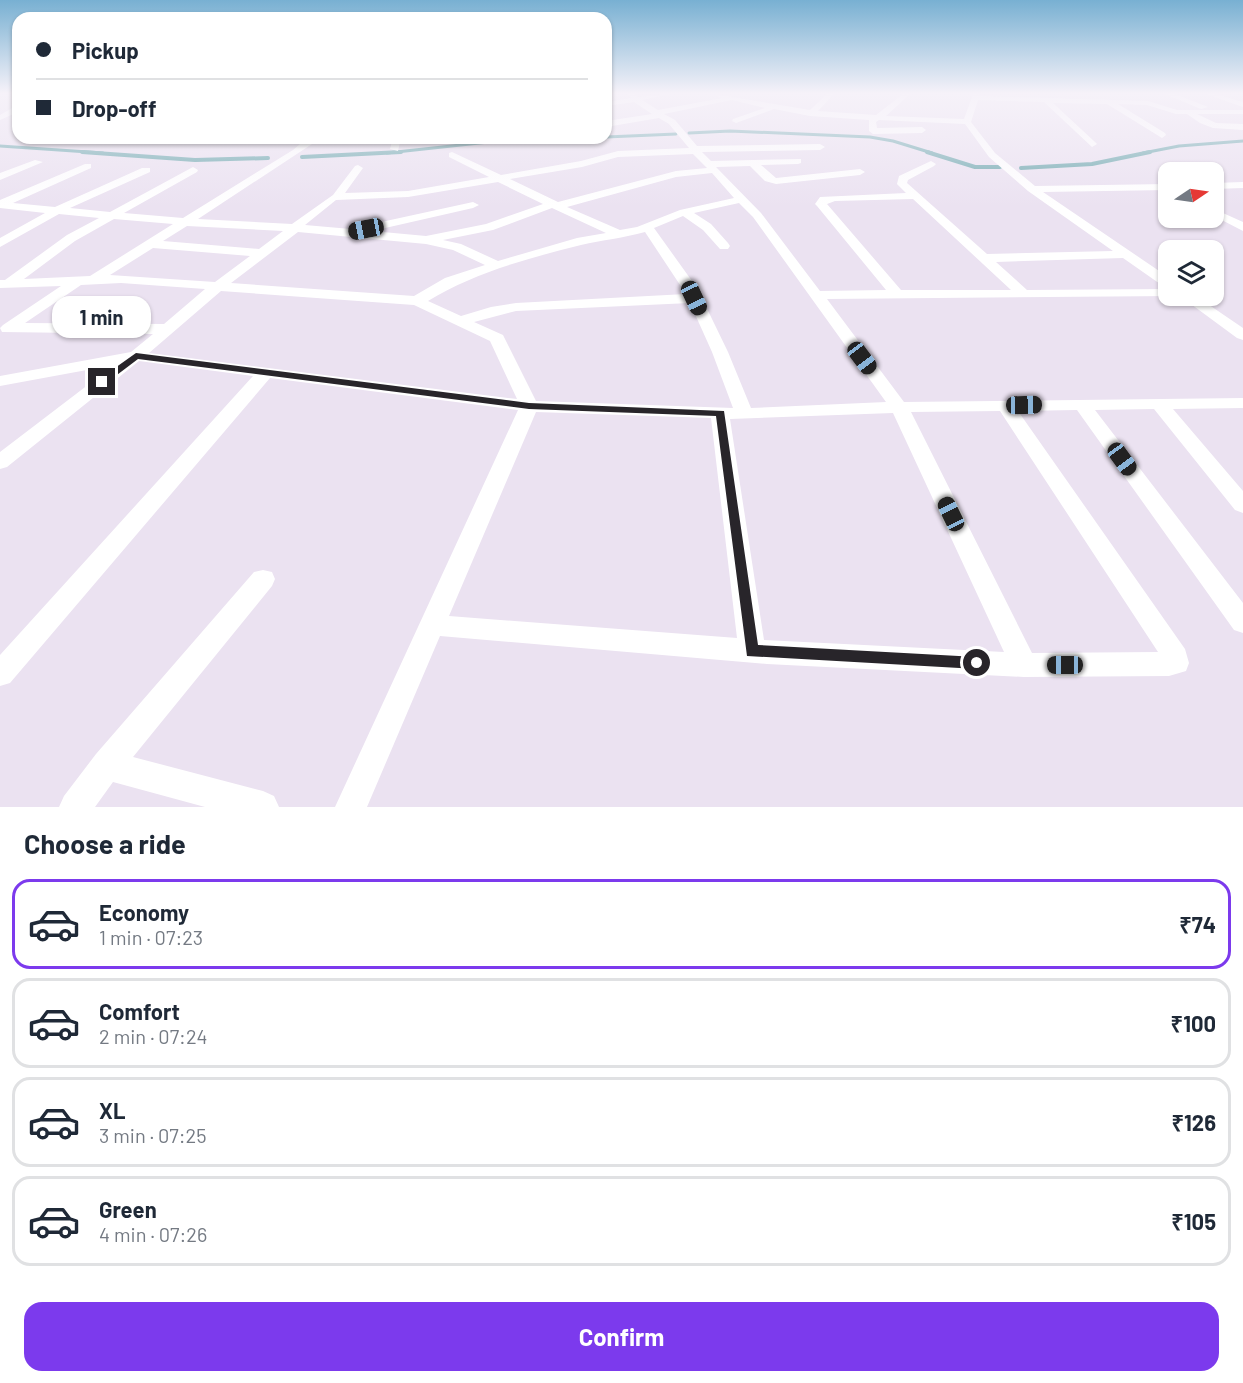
<!DOCTYPE html>
<meta charset="utf-8">
<style>
body{margin:0;font-family:Barlow,sans-serif;background:#f6f6f7;color:#1f2937;height:100vh;display:flex;flex-direction:column;font-size:22px;white-space:nowrap}
*{box-sizing:border-box;margin:0}
p{font-size:20px;color:#747a83}
.icon{flex:none;width:33px;height:33px;fill:none;stroke:currentColor;stroke-width:2;stroke-linecap:round;stroke-linejoin:round}
.map{position:relative;height:807px;overflow:hidden}
.panel{display:flex;flex-direction:column;background:#fff;flex:1}
.panel>*{flex:none}
.hud{position:absolute;left:12px;top:12px;width:600px;height:132px;border-radius:18px;box-shadow:0 2px 4px #0004;display:grid;align-content:center;height:132px;padding:0 24px;background:#fff}
.needle{width:39px;rotate:77deg}
.tools{position:absolute;left:1158px;top:162px;display:grid;gap:12px}
.tools a{display:grid;place-items:center;width:66px;height:66px;border-radius:12px;background:#fff;box-shadow:0 2px 4px #0004;font-size:30px}
.end{position:absolute;width:27px;height:27px;margin:-14px;border:8px solid #28252a;background:#fff;box-shadow:0 0 0 3px #fff}
.from{border-radius:50%}
.bubble{position:absolute;height:42px;border-radius:18px;background:#fff;box-shadow:0 2px 4px #0004;font-size:20px;font-weight:700;line-height:42px;text-align:center}
.car{position:absolute;width:18px;height:36px;margin:-18px -9px;border-radius:8px;box-shadow:0 0 4px 2px #0007;background:linear-gradient(#222 24%,#8ab4d8 0 40%,#222 0 76%,#8ab4d8 0 86%,#222 0)}
.hud b{display:flex;align-items:center;gap:21px;height:57px;font-size:22px}
.hud b+b{border-top:2px solid #e0e1e3}
.hud i{width:15px;height:15px;background:#1f2937}
ul{padding:0;list-style:none}
li{display:flex;align-items:center;gap:18px;height:90px;margin:0 12px 9px;padding:0 12px;border:3px solid #e0e1e3;border-radius:18px}
li div{flex:1}
li b{display:block;font-size:22px}
li em{font-style:normal;font-weight:700}
li.selected{border-color:#7c3aed}
li>.icon{width:54px;height:54px;stroke-width:1.5}
h2{padding:0 24px;font-size:27px;line-height:72px}
.primary-button{display:flex;gap:12px;margin-top:auto;padding:12px 24px}
.primary-button a{flex:1;height:69px;border-radius:18px;background:#7c3aed;color:#fff;font-size:24px;font-weight:700;line-height:69px;text-align:center}
.map>svg:first-child{display:block}
.lines{fill:none;stroke-linecap:round;stroke-linejoin:round}
.stream-far1{stroke:#71a9b0;stroke-width:3}
.stream{stroke:#71a9b0;stroke-width:4}
.minor{fill:#fff;fill-rule:evenodd}
.route{fill:#28252a}
</style>
<div class="map">
<svg width="1243" height="807" viewBox="0 0 1243 807">
<rect width="100%" height="100%" fill="#ebe2f1"/>
<g class="lines">
<path class="stream-far1" d="M689 133 730 131 870 137 893 141 932 153
M606 137 676 134
M0 146 103 153
M387 153 507 140 585 138
M1143 153 1179 146 1243 141"/>
<path class="stream" d="M82 152 195 160 268 158
M927 152 975 167H1000
M302 157 401 152
M1021 168 1092 164 1150 152"/>
<path class="minor" d="M628 94H635L638 97 670 94 642 100 658 110 722 98 714 94 810 110 827 94H834L818 111 876 115 903 94H910L886 116 964 119 973 94H979V96L1148 101 1177 110H1243V114H1197L1216 123 1243 124V130L1213 128 1200 123 1187 114H1176L1147 105 1118 104 1165 133 1166 135 1162 138 1107 104 1053 103 1095 142 1097 144 1092 147 1044 102 978 100 971 122 995 153 1035 186 1168 184V190L1043 192 1168 277V287L1163 286 1123 258 996 262 1027 290 1168 289V296H1173L827 299 904 402 1243 398V408L1173 409 1243 491V513L1235 510 1154 409 1095 410 1243 603V633L1234 630 1077 410 1018 411 1185 649 1189 663 1186 671 1169 676 1024 677 767 664 440 636 367 807H335L518 410 270 378 10 683 0 686V655L253 376 139 361 7 467 0 469V452L114 365 0 386V376L131 352 153 334 2 332 0 328 3 325 61 286 0 288V280H5L67 235 99 218 59 214 0 247V238L45 213 0 208V200L85 164H91V168L13 203 55 207 142 168H150V172L70 208 110 212 193 167 198 170 197 172 124 213 183 218 293 150 307 138H381L377 141 312 144 198 219 292 224 333 195 355 166 358 165 363 168 345 193 408 191 489 177 449 157V153L452 152 501 175 581 161 618 151 689 148 669 124 659 118 606 127V121L652 114 634 102 606 106V102L631 98ZM732 100 765 108 733 119 732 121 736 123 774 109 810 116 869 120V131L873 134 922 133 926 130 922 127 877 128 876 122 879 120 965 124 989 157 1028 191 1113 251 987 254 907 183 908 180 934 166 936 164 931 161 899 176 897 184 906 193 820 197 815 204 817 206 886 290 820 291 761 213 716 167 750 166 765 181 776 184 860 175 865 172 860 169 776 178 761 165 798 164 801 163V159L711 161 702 152 820 150 825 147 820 144 697 146 675 120 664 114ZM693 154 707 168 676 171 558 202 510 179 582 167 618 157ZM712 173 734 198 680 210 637 227 620 230 567 207 676 177ZM498 182 543 204 486 224 426 236 372 231 473 208 479 205 473 202 363 226 362 230 305 225 336 200 408 197ZM913 199 1011 290H901L827 204 835 201ZM739 203 753 217 886 402 751 408 728 352 697 288 654 228 683 216 703 230 720 249H728L730 246 728 243 711 224 694 213ZM552 208 606 233 577 238 498 261 461 244 443 240 493 230ZM114 219 173 224 90 276 24 279 75 241ZM187 226 283 231 259 249 163 241ZM298 232 426 244 453 250 485 265 445 278 414 296 231 283ZM645 232 686 294 516 303 491 307 461 316 428 301C473 273 529 258 581 245 602 240 624 238 645 232ZM153 248 250 256 215 282 110 275ZM121 283 205 289 164 324 25 323 81 285ZM221 291 414 305 490 341 517 399 149 353ZM690 303 712 352 733 408 536 401 503 335 474 322 516 311ZM1000 411 1158 652 1032 653 911 412ZM536 412 711 418 737 638 449 616ZM893 413 1004 652 764 640 730 419Z
M1165 94H1175L1208 107 1201 109Z
M1206 94H1216L1243 102V107Z
M14 107H18V112L0 120V115Z
M47 138H57L51 142Z
M393 138H401L398 151 390 149Z
M35 160 43 162 0 180V173Z
M1243 182V188L1214 189V183Z
M1214 209 1243 222V231L1214 216Z
M1180 296H1196L1243 328V340L1237 338Z
M263 570 272 572 275 579 272 586 133 757 263 791 274 796 279 807H205L113 782 95 807H59L64 796 96 754 254 572Z"/>
</g>
<linearGradient id="sky" x2="0" y2="1"><stop stop-color="#78b0d2"/><stop offset="0.45" stop-color="#f6f2f9"/><stop offset="1" stop-color="#f6f2f9" stop-opacity="0"/></linearGradient>
<rect width="1243" height="207" fill="url(#sky)"/>
<path class="route" d="M136 353 529 403 724 411 758 645 977 657 982 658 984 663 982 668 977 669 747 656 716 416 529 409 138 359 105 384H98V380Z"/>
</svg>
<div class="tools">
<a><svg class="needle" viewBox="-14 -14 28 28"><path d="M0-13l5 13h-10z" fill="#e53935"/><path d="M0 13l5-13h-10z" fill="#747a83"/></svg></a>
<a><svg class="icon" aria-label="layers" viewBox="0 0 24 24"><path d="M12 4l9 5-9 5-9-5zM3 14l9 5 9-5"/></svg></a>
</div>
<i class="end from" style="left:977px;top:663px"></i>
<i class="end" style="left:102px;top:382px"></i>
<div class="bubble" style="left:52px;top:296px;width:99px">1 min</div>
<i class="car" style="left:366px;top:229px;rotate:259deg"></i>
<i class="car" style="left:694px;top:298px;rotate:155deg"></i>
<i class="car" style="left:862px;top:358px;rotate:143deg"></i>
<i class="car" style="left:1024px;top:405px;rotate:89deg"></i>
<i class="car" style="left:1122px;top:459px;rotate:144deg"></i>
<i class="car" style="left:951px;top:514px;rotate:334deg"></i>
<i class="car" style="left:1065px;top:665px;rotate:270deg"></i>
<div class="hud">
<b><i class="from"></i>Pickup</b>
<b><i></i>Drop-off</b>
</div>
</div>
<section class="panel">
<h2>Choose a ride</h2>
<ul>
<li class="selected"><svg class="icon" aria-label="car" viewBox="0 0 24 24"><path d="M5 17H2v-5l4-1 3-4h7l3 4 3 1v5h-3M9 17h6M6 11h13"/><circle cx="7" cy="17" r="2"/><circle cx="17" cy="17" r="2"/></svg><div><b>Economy</b><p>1 min · 07:23</p></div><em>₹74</em></li>
<li><svg class="icon" aria-label="car" viewBox="0 0 24 24"><path d="M5 17H2v-5l4-1 3-4h7l3 4 3 1v5h-3M9 17h6M6 11h13"/><circle cx="7" cy="17" r="2"/><circle cx="17" cy="17" r="2"/></svg><div><b>Comfort</b><p>2 min · 07:24</p></div><em>₹100</em></li>
<li><svg class="icon" aria-label="car" viewBox="0 0 24 24"><path d="M5 17H2v-5l4-1 3-4h7l3 4 3 1v5h-3M9 17h6M6 11h13"/><circle cx="7" cy="17" r="2"/><circle cx="17" cy="17" r="2"/></svg><div><b>XL</b><p>3 min · 07:25</p></div><em>₹126</em></li>
<li><svg class="icon" aria-label="car" viewBox="0 0 24 24"><path d="M5 17H2v-5l4-1 3-4h7l3 4 3 1v5h-3M9 17h6M6 11h13"/><circle cx="7" cy="17" r="2"/><circle cx="17" cy="17" r="2"/></svg><div><b>Green</b><p>4 min · 07:26</p></div><em>₹105</em></li>
</ul>
<div class="primary-button"><a>Confirm</a></div>
</section>
